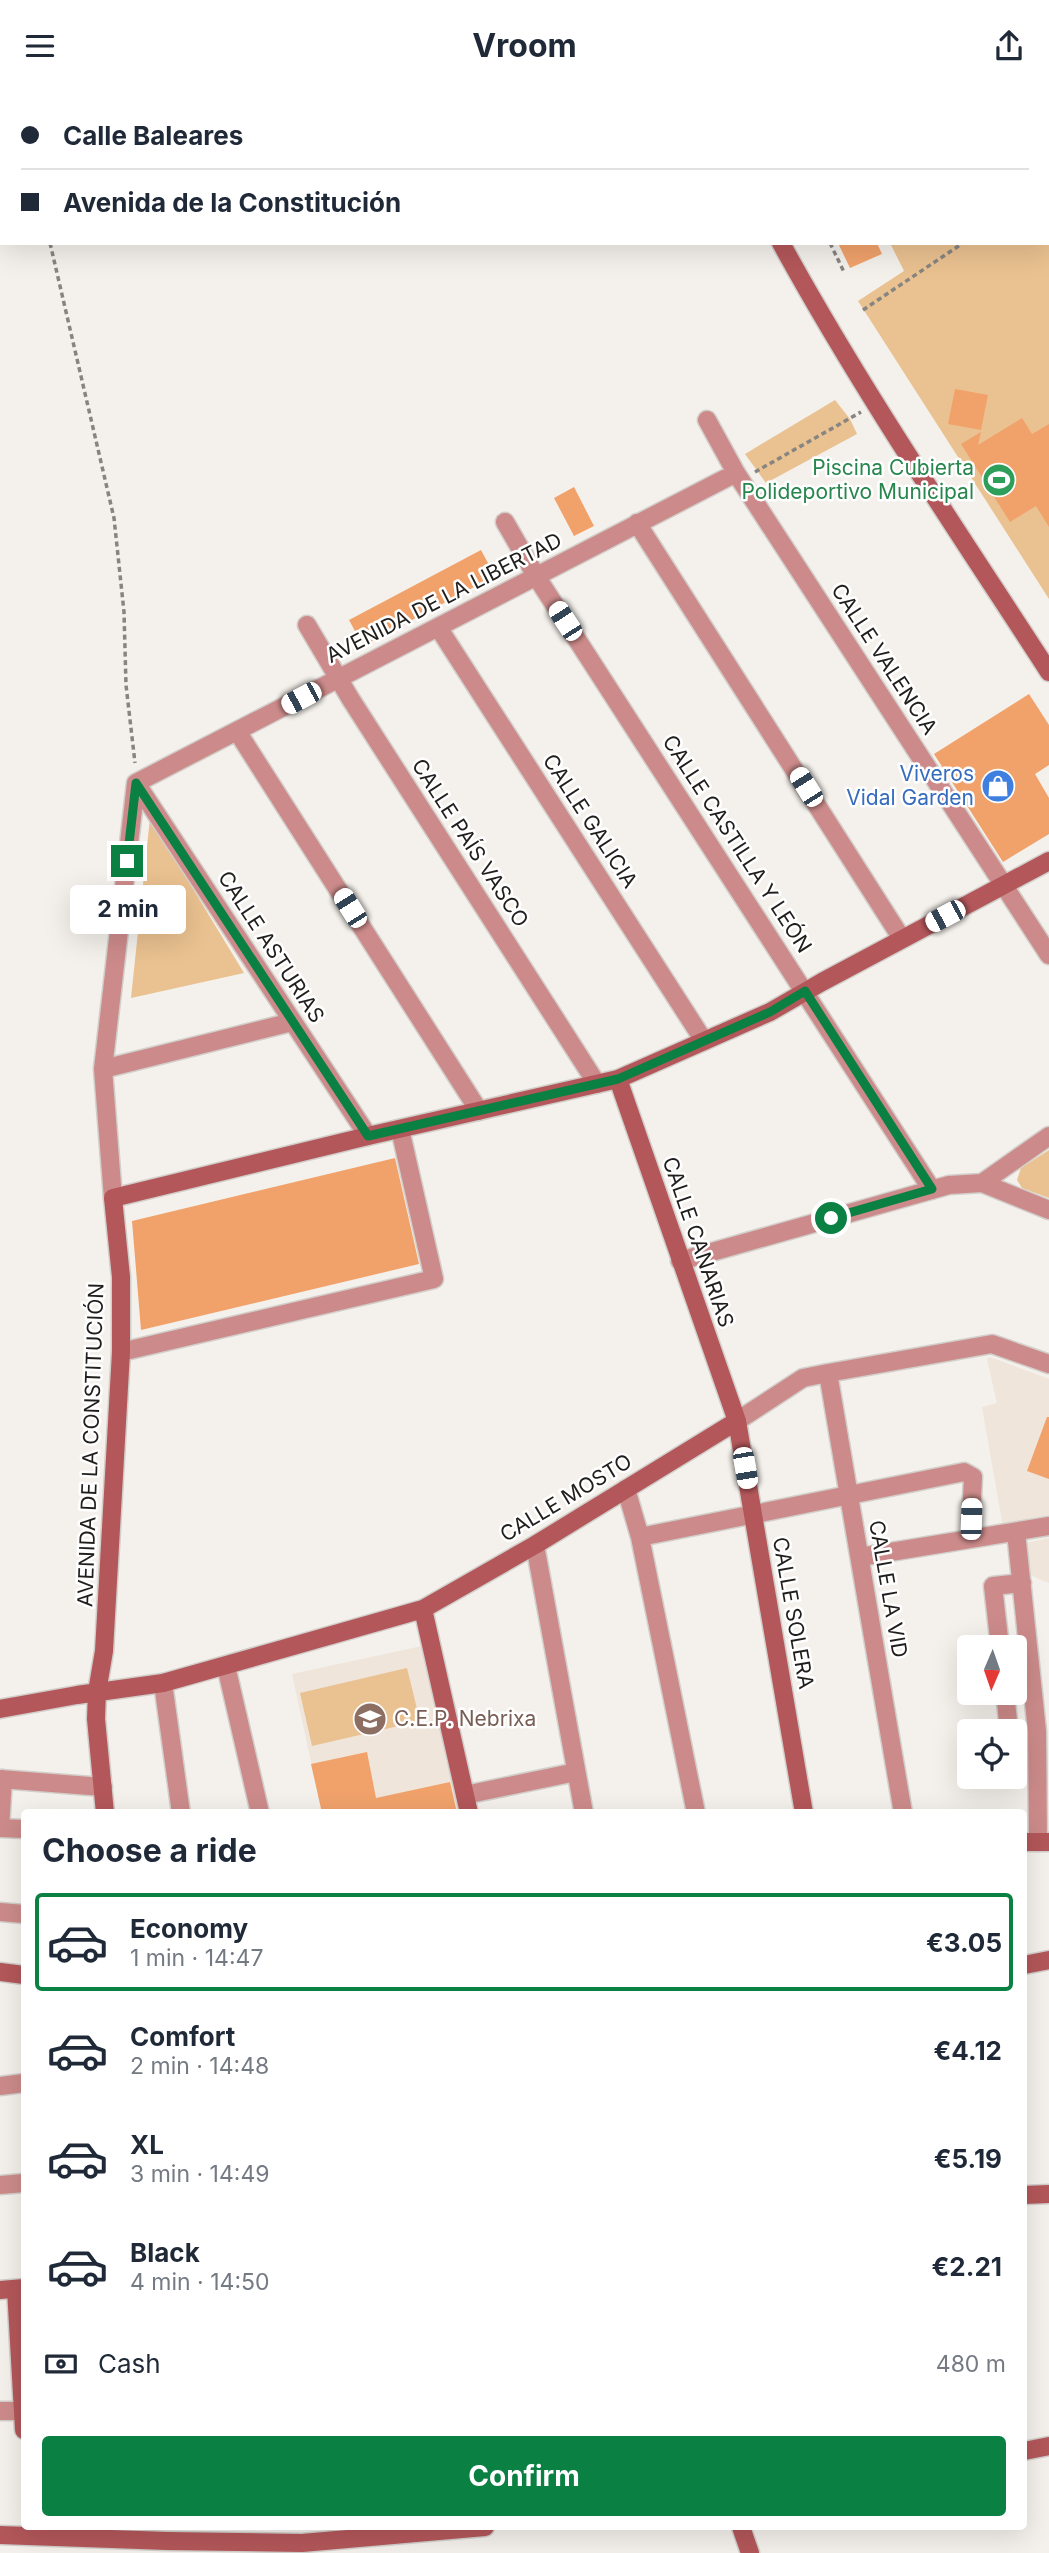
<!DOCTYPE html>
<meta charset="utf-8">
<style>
body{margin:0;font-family:Inter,sans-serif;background:#f6f6f7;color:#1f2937;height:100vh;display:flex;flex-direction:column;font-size:26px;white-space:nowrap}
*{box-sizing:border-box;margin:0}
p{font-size:23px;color:#747a83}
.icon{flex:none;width:38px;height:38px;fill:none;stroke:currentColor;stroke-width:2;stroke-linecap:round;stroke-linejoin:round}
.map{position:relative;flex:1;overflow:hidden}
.panel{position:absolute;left:21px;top:1718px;width:1006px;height:721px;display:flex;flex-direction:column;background:#fff;border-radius:7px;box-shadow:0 7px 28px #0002}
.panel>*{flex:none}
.banner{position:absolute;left:0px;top:0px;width:1050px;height:154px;box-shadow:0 7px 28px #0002;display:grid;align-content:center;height:154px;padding:0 21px;background:#fff}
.needle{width:46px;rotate:182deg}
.buttons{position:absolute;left:957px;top:1544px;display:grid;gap:14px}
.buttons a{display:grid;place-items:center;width:70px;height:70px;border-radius:7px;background:#fff;box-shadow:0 7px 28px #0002;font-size:35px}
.end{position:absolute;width:32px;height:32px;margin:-16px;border:9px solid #0b8043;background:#fff;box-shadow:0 0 0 4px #fff}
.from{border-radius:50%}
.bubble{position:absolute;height:49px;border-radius:7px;background:#fff;box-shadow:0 7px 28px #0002;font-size:23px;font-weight:700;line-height:49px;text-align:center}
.car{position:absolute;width:21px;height:42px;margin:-21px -10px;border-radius:9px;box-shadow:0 0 5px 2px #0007;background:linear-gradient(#fff 24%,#345 0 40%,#fff 0 76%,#345 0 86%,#fff 0)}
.banner b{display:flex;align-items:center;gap:24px;height:66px;font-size:26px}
.banner b+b{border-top:2px solid #e0e1e3}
.banner i{width:18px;height:18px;background:#1f2937}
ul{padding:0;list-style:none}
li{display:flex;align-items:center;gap:21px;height:98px;margin:0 14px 10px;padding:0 7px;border:4px solid transparent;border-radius:7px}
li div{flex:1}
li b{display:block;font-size:26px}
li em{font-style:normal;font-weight:700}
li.current{border-color:#0b8043}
li>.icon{width:63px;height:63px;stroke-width:1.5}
h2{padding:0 21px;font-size:32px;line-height:84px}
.pay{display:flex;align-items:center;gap:18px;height:77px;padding:0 21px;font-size:26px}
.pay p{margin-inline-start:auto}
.button{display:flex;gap:14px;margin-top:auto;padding:14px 21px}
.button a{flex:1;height:80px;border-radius:7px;background:#0b8043;color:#fff;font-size:28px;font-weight:700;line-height:80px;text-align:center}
header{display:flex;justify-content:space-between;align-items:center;height:91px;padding:0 21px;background:#fff;font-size:32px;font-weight:700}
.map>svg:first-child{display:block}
.built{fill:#efe5da}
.green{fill:#eac190}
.building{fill:#f1a26b}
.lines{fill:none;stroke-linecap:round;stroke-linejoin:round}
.street-casing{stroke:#d2ceca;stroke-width:21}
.secondary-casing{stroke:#d2ceca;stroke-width:21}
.path{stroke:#878581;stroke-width:3.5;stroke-dasharray:5 3.5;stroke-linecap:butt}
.street{stroke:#cc8b8a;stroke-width:18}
.secondary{stroke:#b3575a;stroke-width:18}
.route{stroke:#0b8043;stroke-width:9}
.labels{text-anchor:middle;stroke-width:5;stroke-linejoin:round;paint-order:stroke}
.leisure-label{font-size:21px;fill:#27864d;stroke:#fff;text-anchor:end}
.street-label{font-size:21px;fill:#1f1e1c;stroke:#fff}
.shop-label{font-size:21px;fill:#366cbe;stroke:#fff;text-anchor:end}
.education-label{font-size:21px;fill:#785e54;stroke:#fff;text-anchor:start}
</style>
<header><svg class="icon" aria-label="menu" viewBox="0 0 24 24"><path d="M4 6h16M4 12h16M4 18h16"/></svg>Vroom<svg class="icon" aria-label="share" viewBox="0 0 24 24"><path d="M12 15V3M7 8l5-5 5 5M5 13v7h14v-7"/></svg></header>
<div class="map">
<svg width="1049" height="2462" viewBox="0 0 1049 2462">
<rect width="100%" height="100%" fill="#f4f0eb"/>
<path class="built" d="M990 1266 1049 1288V1427L1003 1436 982 1316 997 1312 987 1268Z
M1049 1447V1492L1030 1484 1026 1452Z
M422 1555 459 1722H322L292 1583Z"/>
<path class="green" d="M815 0H1049V508L858 210 904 180 890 152H1048V2Z
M835 309 850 328 857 343 766 392 745 363Z
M150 727 244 882 131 907Z
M1049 1059V1107L1022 1097 1017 1089 1021 1077Z
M407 1577 420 1630 312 1655 300 1602Z"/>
<path class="building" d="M838 152H877L882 163 850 177Z
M955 298 988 304 981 339 948 333Z
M1022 327 1032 343 1049 333V436L1036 415 1010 431 961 353 981 341 978 354Z
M574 396 594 435 574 445 554 407Z
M481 459 495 485 363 555 349 529Z
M1029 603 1049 634V674L1035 683 1049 707V743L1003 771 934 663Z
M395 1067 419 1173 141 1239 132 1130Z
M1047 1326H1049V1388L1027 1380Z
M367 1661 376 1707 450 1691 457 1722H322L311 1673Z"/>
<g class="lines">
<defs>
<path id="street" d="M707 329 736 382 1049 864
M505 431 536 485 932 1099
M637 432 902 848
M307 534 350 607 597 993
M438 536 704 950
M237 640 479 1020
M136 692 736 382
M136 692 368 1045
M103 978 292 931
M982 1092 1049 1045
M113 1107 103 978 136 692
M680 1170 949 1094 982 1092 1049 1119
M121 1261 434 1188 400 1038
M828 1282 903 1722
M737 1330 803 1287 828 1282 992 1253 1049 1273
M626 1398 640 1446 696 1722
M1016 1441 1037 1640 1038 1751
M640 1446 964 1381 973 1386 970 1448
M535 1454 584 1722
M860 1466 1049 1435
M1000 1556 993 1495 1022 1492
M226 1575 260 1722
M163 1592 181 1722
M1005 1601 1009 1640
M0 1688 103 1696
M465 1704 576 1681
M0 1737 3 1688
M0 1737 24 1738
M0 1821 24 1823
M0 1995 24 1992
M0 2094 24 2092
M0 2320H23"/>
<path id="secondary" d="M698 0 699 2
M781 152C862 300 957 439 1049 581
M618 988 737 1330 804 1722
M423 1518 469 1722
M0 1618 77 1604 163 1592 423 1518 535 1454 737 1330
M105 1722 96 1628 97 1601 104 1560 121 1261V1186L113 1107 368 1045 618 988 770 921 822 891 1049 770
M1024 1751H1049
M1024 1874 1049 1869
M0 1881 24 1884
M1024 2104 1049 2103
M16 2198 24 2339
M0 2199 24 2197
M1024 2360 1049 2355
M741 2436 750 2462
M0 2444 167 2450 302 2452 485 2436"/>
</defs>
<use href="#street" class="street-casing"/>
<use href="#secondary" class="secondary-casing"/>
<path class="path" d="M15 0 16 2
M755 0 756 2
M1048 95H1049
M50 152 114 427 124 521 126 594 135 672
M830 152 844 181
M863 219 963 152
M755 381 861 321"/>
<use href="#street" class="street"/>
<use href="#secondary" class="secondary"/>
</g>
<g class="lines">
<path class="route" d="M127 770 136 692 368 1045 618 988 770 921 805 900 932 1098 831 1127"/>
</g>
<defs>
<symbol id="stadium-disc" viewBox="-11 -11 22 22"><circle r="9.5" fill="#2e9e5b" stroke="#fff"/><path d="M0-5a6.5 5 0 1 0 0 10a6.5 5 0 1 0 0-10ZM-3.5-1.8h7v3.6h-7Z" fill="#fff"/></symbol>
<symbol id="shop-disc" viewBox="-11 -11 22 22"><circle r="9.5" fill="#3f7fe0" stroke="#fff"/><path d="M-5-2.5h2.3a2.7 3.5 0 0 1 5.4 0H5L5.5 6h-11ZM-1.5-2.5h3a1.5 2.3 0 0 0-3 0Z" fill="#fff"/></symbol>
<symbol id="school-disc" viewBox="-11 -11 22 22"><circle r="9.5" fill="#8d6e63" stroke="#fff"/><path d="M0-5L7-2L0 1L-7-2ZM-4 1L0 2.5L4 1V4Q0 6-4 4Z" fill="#fff"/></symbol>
</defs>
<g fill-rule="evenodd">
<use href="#stadium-disc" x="980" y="370" width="38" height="38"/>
<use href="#shop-disc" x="979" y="676" width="38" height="38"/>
<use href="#school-disc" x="351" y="1609" width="38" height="38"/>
</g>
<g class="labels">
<g class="leisure-label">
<text x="974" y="384">Piscina Cubierta<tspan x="974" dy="24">Polideportivo Municipal</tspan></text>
</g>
<g class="street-label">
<text transform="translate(444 507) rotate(-27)" y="7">AVENIDA DE LA LIBERTAD</text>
<text transform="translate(884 568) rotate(57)" y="7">CALLE VALENCIA</text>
<text transform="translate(590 730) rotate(57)" y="7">CALLE GALICIA</text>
<text transform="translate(470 752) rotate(57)" y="7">CALLE PAÍS VASCO</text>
<text transform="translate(737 753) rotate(57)" y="7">CALLE CASTILLA Y LEÓN</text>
<text transform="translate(271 856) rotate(57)" y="7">CALLE ASTURIAS</text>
<text transform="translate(698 1151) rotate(71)" y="7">CALLE CANARIAS</text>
<text transform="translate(91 1354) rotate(-88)" y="7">AVENIDA DE LA CONSTITUCIÓN</text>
<text transform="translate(566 1407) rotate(-31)" y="7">CALLE MOSTO</text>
<text transform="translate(888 1498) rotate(80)" y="7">CALLE LA VID</text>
<text transform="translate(793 1522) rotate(80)" y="7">CALLE SOLERA</text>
</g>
<g class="shop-label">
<text x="974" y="690">Viveros<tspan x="974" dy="24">Vidal Garden</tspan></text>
</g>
<g class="education-label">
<text x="394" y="1635">C.E.P. Nebrixa</text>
</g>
</g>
</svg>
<div class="buttons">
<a><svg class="needle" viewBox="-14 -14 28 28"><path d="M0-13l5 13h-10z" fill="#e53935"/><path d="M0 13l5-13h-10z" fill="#747a83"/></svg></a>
<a><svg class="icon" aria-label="locate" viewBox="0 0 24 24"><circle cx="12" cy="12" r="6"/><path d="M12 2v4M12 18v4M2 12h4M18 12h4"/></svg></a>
</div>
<i class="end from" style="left:831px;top:1127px"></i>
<i class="end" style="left:127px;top:770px"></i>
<div class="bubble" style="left:70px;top:794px;width:116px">2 min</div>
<i class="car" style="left:565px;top:530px;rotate:327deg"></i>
<i class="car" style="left:301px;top:607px;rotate:242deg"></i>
<i class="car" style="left:806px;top:696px;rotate:328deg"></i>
<i class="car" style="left:350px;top:817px;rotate:328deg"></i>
<i class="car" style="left:945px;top:825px;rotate:242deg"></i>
<i class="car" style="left:745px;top:1377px;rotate:170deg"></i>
<i class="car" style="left:971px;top:1428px;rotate:2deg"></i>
<div class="banner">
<b><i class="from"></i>Calle Baleares</b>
<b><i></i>Avenida de la Constitución</b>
</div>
<section class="panel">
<h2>Choose a ride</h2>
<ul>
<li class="current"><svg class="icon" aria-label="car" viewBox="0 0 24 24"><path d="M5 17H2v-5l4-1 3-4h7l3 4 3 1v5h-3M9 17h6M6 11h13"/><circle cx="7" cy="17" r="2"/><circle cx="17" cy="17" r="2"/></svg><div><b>Economy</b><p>1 min · 14:47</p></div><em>€3.05</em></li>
<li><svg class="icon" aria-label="car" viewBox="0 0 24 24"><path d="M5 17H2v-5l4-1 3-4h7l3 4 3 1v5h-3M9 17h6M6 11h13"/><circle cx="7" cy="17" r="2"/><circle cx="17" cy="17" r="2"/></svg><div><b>Comfort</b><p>2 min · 14:48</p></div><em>€4.12</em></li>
<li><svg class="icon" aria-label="car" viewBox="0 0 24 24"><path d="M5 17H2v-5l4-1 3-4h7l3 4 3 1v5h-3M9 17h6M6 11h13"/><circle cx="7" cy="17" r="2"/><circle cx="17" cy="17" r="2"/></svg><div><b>XL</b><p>3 min · 14:49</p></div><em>€5.19</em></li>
<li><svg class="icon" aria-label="car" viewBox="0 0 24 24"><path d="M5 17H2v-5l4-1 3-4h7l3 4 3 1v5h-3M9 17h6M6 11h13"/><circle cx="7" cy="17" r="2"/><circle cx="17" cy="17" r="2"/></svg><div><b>Black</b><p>4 min · 14:50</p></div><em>€2.21</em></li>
</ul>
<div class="pay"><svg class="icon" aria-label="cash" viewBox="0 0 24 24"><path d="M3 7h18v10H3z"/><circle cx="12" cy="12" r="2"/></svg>Cash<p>480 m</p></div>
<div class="button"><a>Confirm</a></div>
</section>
</div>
